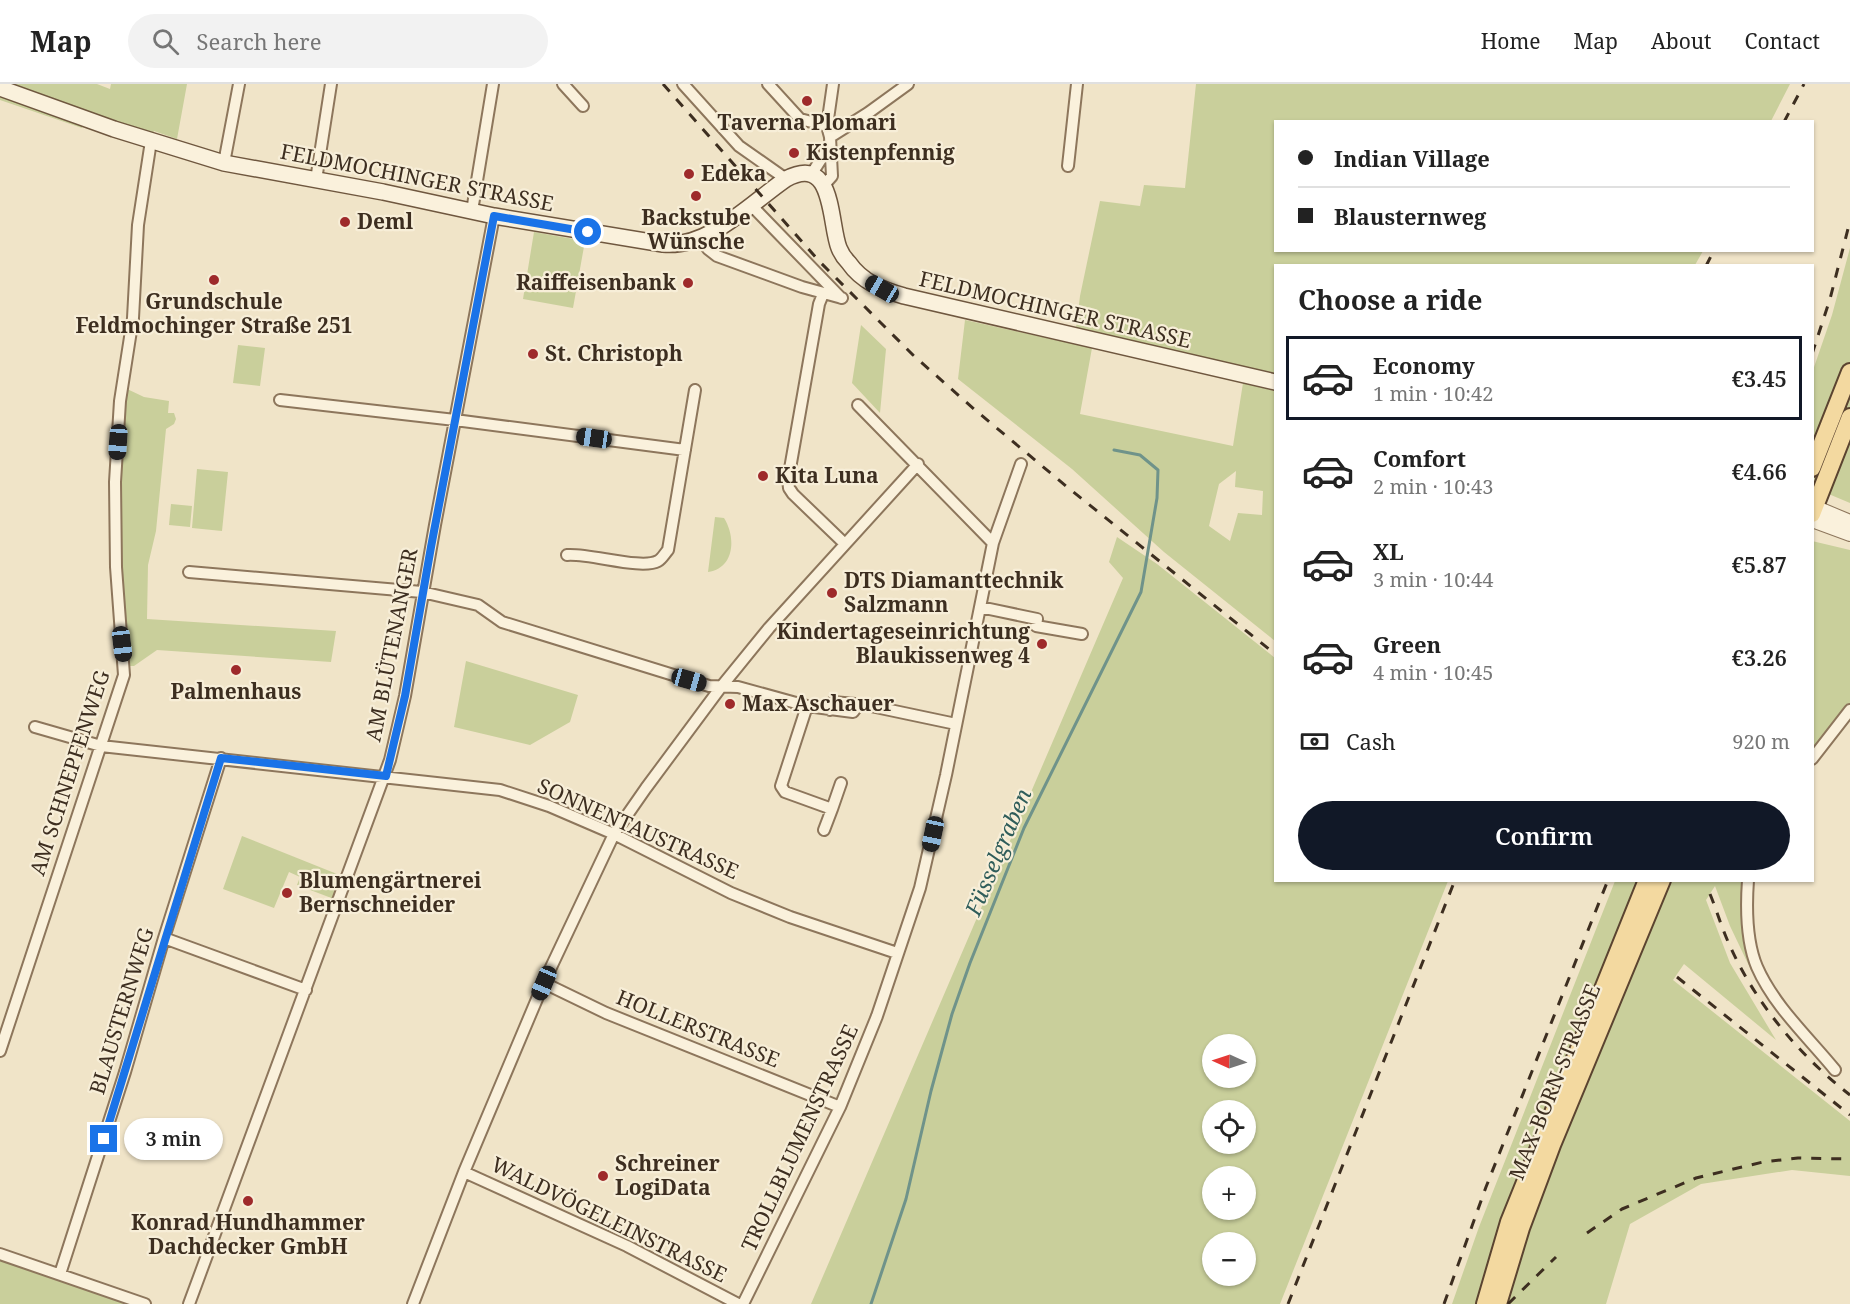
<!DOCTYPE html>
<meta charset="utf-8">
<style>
body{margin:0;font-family:"Noto Serif",serif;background:#f2f2f2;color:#222;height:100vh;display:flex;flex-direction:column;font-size:22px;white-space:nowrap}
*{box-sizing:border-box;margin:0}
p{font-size:20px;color:#767676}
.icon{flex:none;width:33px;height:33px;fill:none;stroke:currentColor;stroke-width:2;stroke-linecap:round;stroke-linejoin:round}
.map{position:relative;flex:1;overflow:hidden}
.drawer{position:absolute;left:1274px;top:180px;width:540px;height:618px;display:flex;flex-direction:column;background:#fff;border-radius:0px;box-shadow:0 2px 4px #0004}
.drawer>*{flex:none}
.hud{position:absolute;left:1274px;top:36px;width:540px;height:132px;border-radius:0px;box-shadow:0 2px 4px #0004;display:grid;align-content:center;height:132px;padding:0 24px;background:#fff}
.needle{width:39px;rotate:273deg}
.tools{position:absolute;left:1202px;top:950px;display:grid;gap:12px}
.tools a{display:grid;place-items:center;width:54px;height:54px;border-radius:50%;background:#fff;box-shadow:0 2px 4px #0004;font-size:30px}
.end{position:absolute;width:27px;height:27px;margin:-14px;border:8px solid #1a73e8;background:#fff;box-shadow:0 0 0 3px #fff}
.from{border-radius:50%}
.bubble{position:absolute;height:42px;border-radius:21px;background:#fff;box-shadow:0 2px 4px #0004;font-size:20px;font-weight:600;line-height:42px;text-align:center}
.car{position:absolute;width:18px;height:36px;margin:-18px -9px;border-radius:8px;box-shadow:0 0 4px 2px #0007;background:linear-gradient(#222 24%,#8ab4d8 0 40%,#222 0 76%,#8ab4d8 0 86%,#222 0)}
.hud b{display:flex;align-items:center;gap:21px;height:57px;font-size:22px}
.hud b+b{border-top:2px solid #e0e0e0}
.hud i{width:15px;height:15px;background:#222}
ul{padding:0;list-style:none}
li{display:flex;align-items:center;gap:18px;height:84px;margin:0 12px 9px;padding:0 12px;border:3px solid transparent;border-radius:0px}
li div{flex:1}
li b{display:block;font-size:22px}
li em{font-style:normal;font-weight:600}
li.active{border-color:#111827}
li>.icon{width:54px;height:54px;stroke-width:1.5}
h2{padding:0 24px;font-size:27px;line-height:72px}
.pay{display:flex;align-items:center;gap:15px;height:66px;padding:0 24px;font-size:22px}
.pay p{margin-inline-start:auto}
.cta{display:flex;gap:12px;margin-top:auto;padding:12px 24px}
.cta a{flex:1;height:69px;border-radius:36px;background:#111827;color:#fff;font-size:24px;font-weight:600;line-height:69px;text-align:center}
header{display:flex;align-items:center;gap:36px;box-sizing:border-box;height:84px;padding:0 30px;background:#fff;border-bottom:2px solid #e0e0e0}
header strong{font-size:28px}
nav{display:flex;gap:33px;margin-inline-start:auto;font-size:21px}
.search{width:420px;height:54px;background:#f2f2f2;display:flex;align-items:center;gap:15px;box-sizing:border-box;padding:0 21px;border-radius:33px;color:#767676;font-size:22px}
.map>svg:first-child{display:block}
.green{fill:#c9cf9b;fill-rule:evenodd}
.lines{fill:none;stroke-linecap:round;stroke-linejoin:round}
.stream{stroke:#6f938a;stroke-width:3}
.minor-casing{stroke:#8d765c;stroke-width:14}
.tertiary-casing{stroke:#8d765c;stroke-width:16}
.secondary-casing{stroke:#6f573f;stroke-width:18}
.primary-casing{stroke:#5b4430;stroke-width:20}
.minor{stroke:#faf1dc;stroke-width:10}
.tertiary{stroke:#faf1dc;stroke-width:14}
.secondary{stroke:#faf1dc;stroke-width:15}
.primary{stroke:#f3d9a0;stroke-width:16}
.rail{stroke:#3d2e20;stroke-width:3;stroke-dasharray:10 10;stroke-linecap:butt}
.route{stroke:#1a73e8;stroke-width:8}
.poi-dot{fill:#9e2a2b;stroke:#f7eed8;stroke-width:2}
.labels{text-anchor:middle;stroke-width:4.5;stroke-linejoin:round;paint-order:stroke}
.poi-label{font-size:21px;font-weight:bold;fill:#3d2e20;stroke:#f7eed8;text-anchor:start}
.street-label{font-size:21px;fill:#3d2e20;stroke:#f7eed8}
.water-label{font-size:22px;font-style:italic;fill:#2f5d5a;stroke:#f7eed8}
</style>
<header>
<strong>Map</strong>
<div class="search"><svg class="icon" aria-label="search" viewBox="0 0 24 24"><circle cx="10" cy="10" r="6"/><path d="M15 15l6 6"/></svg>Search here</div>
<nav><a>Home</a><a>Map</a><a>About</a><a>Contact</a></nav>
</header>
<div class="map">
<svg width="1850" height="1220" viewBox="0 0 1850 1220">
<rect width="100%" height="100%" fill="#f0e4c8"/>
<path class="green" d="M0 0H97L110 5 111 0H187L177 55 154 47 151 57 85 34 82 44 0 16Z
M1196 0H1790L1771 37 1275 38V166L1703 167 1695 181 1275 182V291L1076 244 1080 212 1100 117 1140 122 1144 101 1185 104Z
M534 148 585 157 573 224 523 215Z
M1850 164V419L1812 403V289L1832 231Z
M965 236 1092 264 1080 330 1233 362 1243 299 1275 307V557L1164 468 1072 385 958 295ZM1236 387 1235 403 1263 407 1262 431 1238 429 1230 457 1209 442 1219 400Z
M861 241 886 265 880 329 852 299Z
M238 261 265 264 260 302 233 299Z
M125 304 144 313 169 317 168 329H174L176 335 174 340 166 345 156 447 148 481 147 535 336 547 331 578 157 566 134 582H126L121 535 117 398Z
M197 385 228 388 222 447 192 444Z
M171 420 192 422 190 443 169 441Z
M715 433 724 434C736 453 735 484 708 488Z
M1117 453 1157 480 1275 574V796L1448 797 1280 1220H811L1123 494 1109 478ZM1212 960H1245V993H1212ZM1212 1026H1245V1059H1212ZM1212 1092H1245V1125H1212ZM1212 1158H1245V1191H1212Z
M1812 457 1850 466V619L1812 667Z
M466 577 578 611 570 638 530 661 454 643Z
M242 752 342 792 334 815 297 801 300 793 289 788 274 824 223 805Z
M1615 797H1641L1477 1220H1452L1479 1143Z
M1669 797H1745L1743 851 1751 886 1730 842 1715 802 1706 816 1730 879 1776 956 1684 880 1673 896 1850 1037V1092L1792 1086 1701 1100 1630 1140 1606 1220H1505C1550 1074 1611 937 1669 797Z
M0 1176 14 1181 127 1220H0Z"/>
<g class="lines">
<path class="stream" d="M871 1220 906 1115 931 1007 952 930 970 879 1024 744 1141 508 1157 414 1158 386 1140 371 1114 366"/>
<defs>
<path id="minor" d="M563 0 583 22
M683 0 739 62 786 95
M768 0 800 35 827 42 830 53
M827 42 833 0
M224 79 239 0
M1068 82 1077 0
M811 91 830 61
M316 96 331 0
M824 101 832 92 830 53 868 29 908 0
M751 121 841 214
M472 127 493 0
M700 154 708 165 717 172 802 203 842 214
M823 210 819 220 788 396 789 404 793 410 845 460
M280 316 455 336 685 366
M858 321 993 459
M567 471C590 469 641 486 658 477 662 475 665 469 668 466L695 306
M189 488 422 508 478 521 502 538 709 602 738 603 807 622 853 628 859 620
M980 523 1037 535 1036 542 1082 550
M807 622 781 702 785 708 832 725 824 746
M830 626 833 618 866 621 956 640
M35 643 101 662 500 706 549 722 614 750 731 809 790 833 897 869
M1812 675 1850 626
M832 725 841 699
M1748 796C1746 824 1746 857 1757 883 1774 922 1809 954 1835 986
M164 854 306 906
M544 899 606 929 840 1023
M0 967 124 591 116 483 115 398 120 317 133 234 138 141 151 57
M464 1088 627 1162 738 1220
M0 1170 145 1220
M60 1190 125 988 164 854 221 674
M189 1220 390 676 405 612 435 441 494 132
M413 1220 464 1088 545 896 614 750 646 704 721 603 769 544 918 380
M743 1220 840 1023 877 932 920 804 946 691 993 459 1021 380"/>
<path id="tertiary" d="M1814 423 1850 438
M1812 436 1850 450"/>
<path id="secondary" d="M0 4 114 45 224 79 383 108 494 132 663 160C708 165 751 119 786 95 835 69 829 139 839 164 841 169 845 175 849 179 862 198 883 206 904 212L1275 298"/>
<path id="primary" d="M1812 384 1850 288
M1812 430 1850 333
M1485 1220 1509 1138 1647 796
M1498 1220 1521 1144 1552 1061 1662 796"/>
</defs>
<use href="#minor" class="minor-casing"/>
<use href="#tertiary" class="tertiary-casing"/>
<use href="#secondary" class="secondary-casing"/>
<use href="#primary" class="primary-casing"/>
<use href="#minor" class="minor"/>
<use href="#tertiary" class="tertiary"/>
<use href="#secondary" class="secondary"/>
<use href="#primary" class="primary"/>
<path class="rail" d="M663 0 819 177 913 271 974 325 1066 402 1275 570
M1784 38 1804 0
M1706 182 1714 166
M1812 270 1830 215 1850 137
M1710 810C1717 827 1722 845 1730 862 1756 920 1800 972 1850 1011
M1677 893 1850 1031
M1587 1149 1622 1125 1696 1094 1763 1078 1798 1074 1850 1075
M1288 1220 1455 796
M1444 1220 1486 1103 1608 796
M1508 1220 1556 1173"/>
</g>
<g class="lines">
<path class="route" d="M104 1055 221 674 386 692 405 612 431 463 494 132 588 148"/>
</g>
<g class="poi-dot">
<circle cx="807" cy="17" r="6"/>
<circle cx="794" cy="69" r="6"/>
<circle cx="689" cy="90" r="6"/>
<circle cx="696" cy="112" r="6"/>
<circle cx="345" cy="138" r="6"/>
<circle cx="214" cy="196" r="6"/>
<circle cx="688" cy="199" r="6"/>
<circle cx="533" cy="270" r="6"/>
<circle cx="763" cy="392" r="6"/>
<circle cx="832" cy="509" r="6"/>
<circle cx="1042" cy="560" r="6"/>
<circle cx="236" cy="586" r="6"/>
<circle cx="730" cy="620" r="6"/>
<circle cx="287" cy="809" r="6"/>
<circle cx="603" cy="1092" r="6"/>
<circle cx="248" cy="1117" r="6"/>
</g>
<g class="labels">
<g class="poi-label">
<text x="807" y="46" text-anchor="middle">Taverna Plomari</text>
<text x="806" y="76">Kistenpfennig</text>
<text x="701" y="97">Edeka</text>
<text x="696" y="141" text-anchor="middle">Backstube<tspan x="696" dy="24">Wünsche</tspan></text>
<text x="357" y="145">Deml</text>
<text x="676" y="206" text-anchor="end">Raiffeisenbank</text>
<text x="214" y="225" text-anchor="middle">Grundschule<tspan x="214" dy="24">Feldmochinger Straße 251</tspan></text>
<text x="545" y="277">St. Christoph</text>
<text x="775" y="399">Kita Luna</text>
<text x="844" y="504">DTS Diamanttechnik<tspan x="844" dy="24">Salzmann</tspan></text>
<text x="1030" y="555" text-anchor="end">Kindertageseinrichtung<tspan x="1030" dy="24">Blaukissenweg 4</tspan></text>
<text x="236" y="615" text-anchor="middle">Palmenhaus</text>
<text x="742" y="627">Max Aschauer</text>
<text x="299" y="804">Blumengärtnerei<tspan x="299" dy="24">Bernschneider</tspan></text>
<text x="615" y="1087">Schreiner<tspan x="615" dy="24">LogiData</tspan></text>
<text x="248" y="1146" text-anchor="middle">Konrad Hundhammer<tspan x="248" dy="24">Dachdecker GmbH</tspan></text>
</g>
<g class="street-label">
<text transform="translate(417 94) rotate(11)" y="7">FELDMOCHINGER STRASSE</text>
<text transform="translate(1055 226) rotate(13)" y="7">FELDMOCHINGER STRASSE</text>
<text transform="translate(392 561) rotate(-79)" y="7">AM BLÜTENANGER</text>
<text transform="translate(70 689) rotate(-72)" y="7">AM SCHNEPFENWEG</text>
<text transform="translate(638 745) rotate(24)" y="7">SONNENTAUSTRASSE</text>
<text transform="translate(122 927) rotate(-73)" y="7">BLAUSTERNWEG</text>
<text transform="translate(698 945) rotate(22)" y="7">HOLLERSTRASSE</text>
<text transform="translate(1555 998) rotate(-68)" y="7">MAX-BORN-STRASSE</text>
<text transform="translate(800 1054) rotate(-65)" y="7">TROLLBLUMENSTRASSE</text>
<text transform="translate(609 1136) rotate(26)" y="7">WALDVÖGELEINSTRASSE</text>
</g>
<g class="water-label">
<text transform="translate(998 768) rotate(-67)" y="8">Füsselgraben</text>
</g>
</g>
</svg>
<div class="tools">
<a><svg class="needle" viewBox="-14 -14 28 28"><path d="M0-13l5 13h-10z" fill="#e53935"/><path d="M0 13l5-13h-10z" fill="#767676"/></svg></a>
<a><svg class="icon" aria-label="locate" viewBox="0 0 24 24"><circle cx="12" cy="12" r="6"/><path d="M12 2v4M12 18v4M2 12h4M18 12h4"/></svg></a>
<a>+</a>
<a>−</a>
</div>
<i class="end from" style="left:588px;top:148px"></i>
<i class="end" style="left:104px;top:1055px"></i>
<div class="bubble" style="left:124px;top:1034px;width:99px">3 min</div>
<i class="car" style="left:882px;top:205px;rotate:300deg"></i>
<i class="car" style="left:594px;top:354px;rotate:278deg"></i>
<i class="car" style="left:118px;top:358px;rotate:184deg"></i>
<i class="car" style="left:122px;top:560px;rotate:173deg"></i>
<i class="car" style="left:689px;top:596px;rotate:106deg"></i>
<i class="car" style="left:933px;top:750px;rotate:192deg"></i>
<i class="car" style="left:544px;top:899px;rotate:203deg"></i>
<div class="hud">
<b><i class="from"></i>Indian Village</b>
<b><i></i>Blausternweg</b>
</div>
<section class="drawer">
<h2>Choose a ride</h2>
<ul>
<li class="active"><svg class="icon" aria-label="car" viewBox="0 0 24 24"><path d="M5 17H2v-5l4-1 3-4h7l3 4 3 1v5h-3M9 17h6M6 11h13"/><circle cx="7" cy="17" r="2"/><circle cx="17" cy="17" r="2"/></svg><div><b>Economy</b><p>1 min · 10:42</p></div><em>€3.45</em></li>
<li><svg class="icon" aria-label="car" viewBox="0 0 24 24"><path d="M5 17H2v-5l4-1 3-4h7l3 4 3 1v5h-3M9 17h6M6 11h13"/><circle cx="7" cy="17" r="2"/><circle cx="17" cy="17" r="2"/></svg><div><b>Comfort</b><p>2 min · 10:43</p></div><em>€4.66</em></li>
<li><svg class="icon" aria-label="car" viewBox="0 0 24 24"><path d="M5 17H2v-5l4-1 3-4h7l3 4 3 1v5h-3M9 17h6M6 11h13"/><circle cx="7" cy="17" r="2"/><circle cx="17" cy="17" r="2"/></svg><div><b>XL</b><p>3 min · 10:44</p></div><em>€5.87</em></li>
<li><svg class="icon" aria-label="car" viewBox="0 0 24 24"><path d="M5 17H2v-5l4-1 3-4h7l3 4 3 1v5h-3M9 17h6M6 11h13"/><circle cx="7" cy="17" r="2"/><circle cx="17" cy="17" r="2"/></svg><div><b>Green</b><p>4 min · 10:45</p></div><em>€3.26</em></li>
</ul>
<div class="pay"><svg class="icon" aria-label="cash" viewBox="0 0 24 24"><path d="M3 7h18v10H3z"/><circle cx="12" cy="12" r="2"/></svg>Cash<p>920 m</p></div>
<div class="cta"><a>Confirm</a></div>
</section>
</div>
